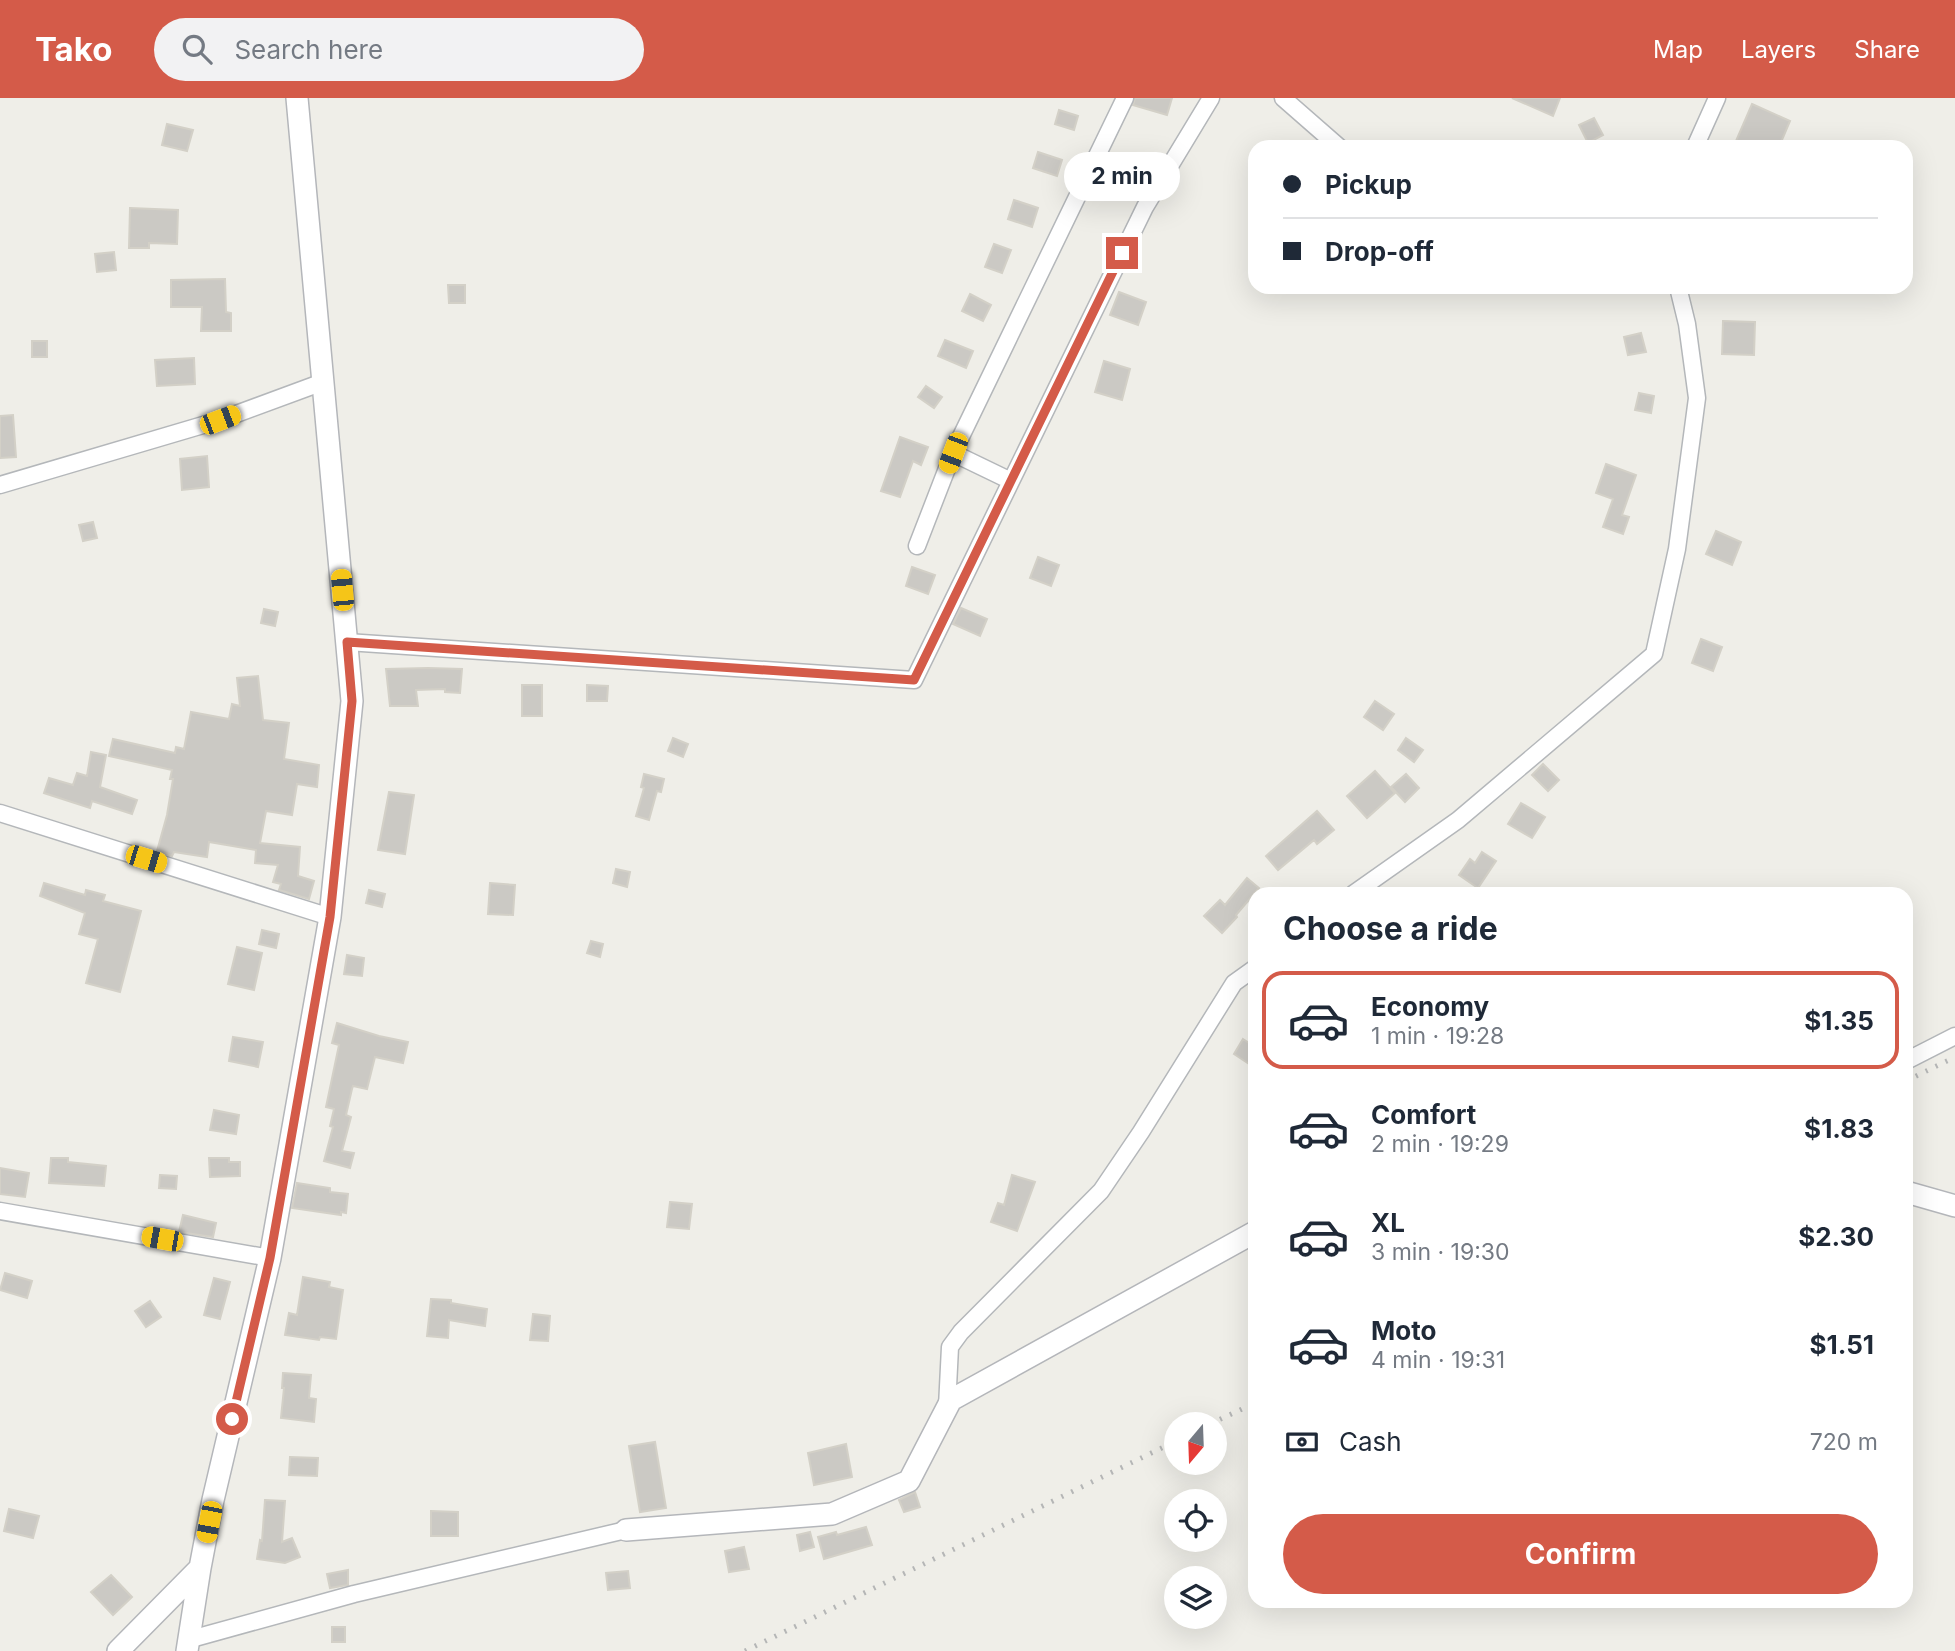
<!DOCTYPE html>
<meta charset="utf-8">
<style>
body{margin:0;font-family:Inter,sans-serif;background:#f2f2f3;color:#1f2937;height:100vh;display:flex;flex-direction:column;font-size:26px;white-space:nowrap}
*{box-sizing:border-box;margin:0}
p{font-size:23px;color:#747a83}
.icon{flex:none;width:38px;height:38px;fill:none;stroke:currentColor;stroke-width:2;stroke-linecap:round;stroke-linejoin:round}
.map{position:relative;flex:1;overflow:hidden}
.side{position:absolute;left:1248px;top:789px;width:665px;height:721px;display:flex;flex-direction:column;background:#fff;border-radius:21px;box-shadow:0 7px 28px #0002}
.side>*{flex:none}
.top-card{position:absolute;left:1248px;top:42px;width:665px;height:154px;border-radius:21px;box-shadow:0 7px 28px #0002;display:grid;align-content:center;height:154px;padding:0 35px;background:#fff}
.needle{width:46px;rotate:199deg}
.controls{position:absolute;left:1164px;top:1314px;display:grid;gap:14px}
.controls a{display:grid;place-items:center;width:63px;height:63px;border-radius:50%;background:#fff;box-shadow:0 7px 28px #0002;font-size:35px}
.end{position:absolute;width:32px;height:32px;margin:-16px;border:9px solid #d45b49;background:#fff;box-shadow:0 0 0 4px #fff}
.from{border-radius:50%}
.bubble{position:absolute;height:49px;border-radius:24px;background:#fff;box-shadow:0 7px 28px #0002;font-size:23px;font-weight:700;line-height:49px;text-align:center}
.car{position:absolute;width:21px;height:42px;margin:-21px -10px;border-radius:9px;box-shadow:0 0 5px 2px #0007;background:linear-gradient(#f5c518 24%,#345 0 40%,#f5c518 0 76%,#345 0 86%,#f5c518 0)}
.top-card b{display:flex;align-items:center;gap:24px;height:66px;font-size:26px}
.top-card b+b{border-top:2px solid #e0e1e3}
.top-card i{width:18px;height:18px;background:#1f2937}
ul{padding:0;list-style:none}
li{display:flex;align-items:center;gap:21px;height:98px;margin:0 14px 10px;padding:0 21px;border:4px solid transparent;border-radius:21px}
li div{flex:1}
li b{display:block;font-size:26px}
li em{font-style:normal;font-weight:700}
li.on{border-color:#d45b49}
li>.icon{width:63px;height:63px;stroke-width:1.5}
h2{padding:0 35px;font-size:32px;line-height:84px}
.pay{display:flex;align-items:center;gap:18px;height:77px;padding:0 35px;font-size:26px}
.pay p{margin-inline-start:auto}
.primary-button{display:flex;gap:14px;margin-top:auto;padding:14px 35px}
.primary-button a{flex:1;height:80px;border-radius:42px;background:#d45b49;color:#fff;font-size:28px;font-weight:700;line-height:80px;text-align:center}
header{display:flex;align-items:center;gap:42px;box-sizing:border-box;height:98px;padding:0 35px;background:#d45b49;color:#fff}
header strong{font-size:33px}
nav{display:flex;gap:38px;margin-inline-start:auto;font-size:24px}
.search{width:490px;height:63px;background:#f2f2f3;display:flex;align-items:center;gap:18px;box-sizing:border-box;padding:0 24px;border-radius:38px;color:#747a83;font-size:26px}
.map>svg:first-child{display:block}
.building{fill:#cbc9c4;stroke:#d3d0c7;stroke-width:2}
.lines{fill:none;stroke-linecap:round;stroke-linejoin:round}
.street-casing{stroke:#b4b7ba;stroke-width:19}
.secondary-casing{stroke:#b4b6ba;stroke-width:24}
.street{stroke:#fff;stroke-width:16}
.secondary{stroke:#fff;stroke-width:21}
.rail{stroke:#b5b6b6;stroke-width:5;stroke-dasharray:2 9;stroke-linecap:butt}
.route{stroke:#d45b49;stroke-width:9}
</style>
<header>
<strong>Tako</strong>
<div class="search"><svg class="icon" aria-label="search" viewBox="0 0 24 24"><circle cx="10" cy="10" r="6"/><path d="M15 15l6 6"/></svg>Search here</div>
<nav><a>Map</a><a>Layers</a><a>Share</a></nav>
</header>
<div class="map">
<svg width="1955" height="1553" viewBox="0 0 1955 1553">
<rect width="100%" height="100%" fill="#efeee8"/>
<path class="building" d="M1135 0H1172L1167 17 1133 7Z
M1512 0H1560L1553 18Z
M1752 6 1790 23 1779 49H1749L1736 43Z
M1059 12 1078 18 1074 32 1055 26Z
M1594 20 1603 37 1588 45 1579 27Z
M167 26 193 32 187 53 162 47Z
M1038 54 1062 62 1057 78 1033 70Z
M1014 102 1038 110 1032 129 1008 121Z
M130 110 178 112 177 146 149 145V150H129Z
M994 146 1011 152 1002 175 985 169Z
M114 154 116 172 97 174 95 156Z
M225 181 226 214 231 215V233H201L202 209H171V182Z
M448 187H465V205H449Z
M1119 194 1146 204 1138 227 1110 217Z
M970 196 991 207 983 223 962 213Z
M1723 223 1755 224 1754 257 1722 256Z
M1641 235 1646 254 1628 257 1624 239Z
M945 242 973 253 966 270 938 258Z
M32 243H47V259H32Z
M194 260 195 286 157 288 155 262Z
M1104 263 1130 271 1122 302 1095 294Z
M926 288 942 299 934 310 918 299Z
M1639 295 1654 298 1651 315 1635 312Z
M13 317 16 359 0 360V318Z
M900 339 928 349 921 367 913 363 900 399 881 393Z
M207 358 209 389 182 392 180 361Z
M1606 366 1636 377 1622 417 1629 419 1623 436 1603 429 1613 401 1596 395Z
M93 424 97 440 83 443 79 427Z
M1716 433 1741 444 1732 467 1706 456Z
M1038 459 1059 467 1051 488 1030 480Z
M912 469 935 477 928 496 906 488Z
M961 510 987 521 980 538 953 526Z
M264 511 278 514 275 528 261 525Z
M1701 541 1722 549 1713 573 1692 565Z
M428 570 462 571 460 595 445 594V591L416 592 418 608H390L386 571Z
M258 578 263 622 289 625 284 661 319 667 317 689 297 686 292 717 266 713 260 745 300 749 298 778 314 783 309 801 279 792 281 786 273 784 278 767 255 765 256 752 209 744 207 759 174 754 172 758 157 753 167 717 173 681H170L172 672 109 658 113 641 175 655 176 649 184 651 191 614 229 621 232 606 240 608 237 580Z
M522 587H542V618H522Z
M587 587 608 588 607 603H587Z
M1375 603 1394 616 1383 632 1364 619Z
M673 640 688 646 683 659 668 653Z
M1406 640 1423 652 1414 664 1398 652Z
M91 654 106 657 100 689 137 702 132 716 92 703 90 710 44 695 49 680 73 687 77 675 87 678Z
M1543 666 1559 682 1548 693 1532 677Z
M1375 673 1395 695 1367 720 1347 698Z
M644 676 664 681 661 694 657 693 649 722 636 718 644 690 641 689Z
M1406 676 1419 690 1405 704 1391 689Z
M389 694 414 697 405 756 378 752Z
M1521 705 1545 719 1532 740 1508 726Z
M1317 713 1334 732 1317 746 1314 742 1278 772 1266 758Z
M1482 754 1496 763 1478 790 1459 777 1470 761 1475 765Z
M616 771 630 774 627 789 613 785Z
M1247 780 1259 790 1236 817 1237 819 1222 835 1204 818 1220 802 1225 807Z
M44 785 85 797 86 792 105 797 103 803 141 813 120 894 86 885 98 841 79 836 85 815 40 798Z
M490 785 515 787 513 817 488 816Z
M369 792 385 796 382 809 366 805Z
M262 832 279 836 276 850 259 846Z
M591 843 603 846 600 859 587 855Z
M237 849 262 855 254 892 228 886Z
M347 857 364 860 362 878 344 876Z
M337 925 379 938 408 944 403 965 375 959 367 991 353 988 352 991 346 1017 351 1019 342 1053 354 1055 350 1070 324 1063 333 1029 330 1028 334 1011 326 1009 339 947 332 945Z
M233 939 263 944 258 969 229 963Z
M1243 941 1255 949V970L1234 956Z
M214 1012 239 1017 236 1036 210 1032Z
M51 1060H68V1064L106 1068 104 1088 49 1085Z
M209 1060H229V1064H240V1078L210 1079Z
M0 1070 29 1075 25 1099 0 1096Z
M160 1077 177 1078 176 1091 159 1090Z
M1012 1077 1035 1084 1017 1133 991 1124 998 1105 1004 1107Z
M297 1085 330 1090V1094L348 1096 346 1115 341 1114V1117L292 1110Z
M670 1104 692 1106 689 1131 667 1129Z
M183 1117 216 1125 213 1139 179 1134Z
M5 1175 32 1183 27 1200 0 1192Z
M303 1179 330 1184 329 1189 343 1192 336 1241 320 1239 319 1242 285 1237 289 1215 297 1217Z
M214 1180 230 1184 220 1221 204 1217Z
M431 1201 451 1202V1205L487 1211 485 1228 449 1222 448 1240 427 1238Z
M150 1203 161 1219 146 1229 135 1213Z
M533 1216 550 1218 548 1243 530 1242Z
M283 1275 311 1277 309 1300 316 1301 314 1324 281 1320 284 1290H282Z
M655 1344 666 1410 640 1414 629 1348Z
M846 1346 852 1379 814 1387 808 1355Z
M290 1359 318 1360 317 1378 289 1377Z
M915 1394 920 1409 904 1414 899 1402Z
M265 1402 285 1403 282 1444 292 1440 300 1459 285 1465 257 1461 260 1442 262 1443Z
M9 1411 39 1418 33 1440 4 1433Z
M431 1413 458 1414V1438H431Z
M866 1429 872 1447 824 1461 818 1439 836 1434 837 1437Z
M810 1434 814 1449 800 1453 797 1437Z
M744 1449 749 1471 729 1474 725 1453Z
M348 1472V1487L330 1490 327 1476Z
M628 1473 630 1490 608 1492 606 1475Z
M111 1477 132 1499 113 1517 91 1494Z
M332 1529H345V1544H332Z"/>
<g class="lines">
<defs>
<path id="street" d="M1283 0 1339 49
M1695 49 1717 0
M953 355 1011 383
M0 387 220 322 323 284
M917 448 953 355 1125 0
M347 544 914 582 1145 109 1211 0
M0 715 330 819
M1353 796 1458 722 1654 556 1677 451 1697 300 1687 226 1678 189
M1906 963 1955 938
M0 1113 270 1160
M947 1309 950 1249 961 1234 1101 1093 1141 1034 1234 885 1255 870
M191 1541 354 1496 626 1432"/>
<path id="secondary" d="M1906 1094 1955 1108
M626 1432 832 1416 909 1383 951 1302 1255 1134
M118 1553 200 1470 213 1402 270 1160 330 819 352 603 297 0
M187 1553 200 1470"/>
</defs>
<use href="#street" class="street-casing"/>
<use href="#secondary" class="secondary-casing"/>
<use href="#street" class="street"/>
<use href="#secondary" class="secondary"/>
<path class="rail" d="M1906 983 1955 959
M1210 1326 1255 1305
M745 1553 1176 1343"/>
</g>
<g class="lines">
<path class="route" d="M232 1321 270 1160 330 819 352 603 347 544 914 582 1122 155"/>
</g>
</svg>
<div class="controls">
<a><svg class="needle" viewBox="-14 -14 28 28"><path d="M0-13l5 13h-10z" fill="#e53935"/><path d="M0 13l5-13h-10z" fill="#747a83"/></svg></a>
<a><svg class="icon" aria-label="locate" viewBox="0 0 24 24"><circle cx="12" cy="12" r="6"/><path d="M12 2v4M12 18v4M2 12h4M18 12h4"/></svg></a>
<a><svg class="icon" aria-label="layers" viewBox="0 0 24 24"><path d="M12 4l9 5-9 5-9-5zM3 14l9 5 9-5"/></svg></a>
</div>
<i class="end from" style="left:232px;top:1321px"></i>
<i class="end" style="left:1122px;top:155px"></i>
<div class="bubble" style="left:1064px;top:54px;width:116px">2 min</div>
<i class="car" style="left:220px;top:322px;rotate:69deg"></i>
<i class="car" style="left:953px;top:355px;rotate:201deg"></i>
<i class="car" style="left:342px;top:492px;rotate:355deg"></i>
<i class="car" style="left:146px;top:761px;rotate:107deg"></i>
<i class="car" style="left:162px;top:1141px;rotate:280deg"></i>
<i class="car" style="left:209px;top:1424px;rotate:191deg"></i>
<div class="top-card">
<b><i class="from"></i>Pickup</b>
<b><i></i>Drop-off</b>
</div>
<section class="side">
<h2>Choose a ride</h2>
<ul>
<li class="on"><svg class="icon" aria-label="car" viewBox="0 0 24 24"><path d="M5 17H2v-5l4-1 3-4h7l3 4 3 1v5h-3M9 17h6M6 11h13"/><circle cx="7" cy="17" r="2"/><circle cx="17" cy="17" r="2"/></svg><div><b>Economy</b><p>1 min · 19:28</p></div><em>$1.35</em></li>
<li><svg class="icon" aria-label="car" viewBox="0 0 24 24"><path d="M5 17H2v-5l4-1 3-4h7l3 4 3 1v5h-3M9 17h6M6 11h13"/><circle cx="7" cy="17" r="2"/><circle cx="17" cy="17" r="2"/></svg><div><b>Comfort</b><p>2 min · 19:29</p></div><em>$1.83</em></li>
<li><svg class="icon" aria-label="car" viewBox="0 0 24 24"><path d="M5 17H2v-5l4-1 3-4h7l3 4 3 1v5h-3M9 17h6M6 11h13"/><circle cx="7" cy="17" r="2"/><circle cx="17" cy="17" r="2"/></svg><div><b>XL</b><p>3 min · 19:30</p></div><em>$2.30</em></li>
<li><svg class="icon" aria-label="car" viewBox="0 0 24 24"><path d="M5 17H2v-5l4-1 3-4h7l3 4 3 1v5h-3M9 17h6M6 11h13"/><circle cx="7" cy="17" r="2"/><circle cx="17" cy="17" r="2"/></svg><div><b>Moto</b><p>4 min · 19:31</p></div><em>$1.51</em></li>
</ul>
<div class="pay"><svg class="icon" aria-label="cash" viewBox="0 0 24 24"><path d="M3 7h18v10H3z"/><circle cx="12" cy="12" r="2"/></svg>Cash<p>720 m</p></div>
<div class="primary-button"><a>Confirm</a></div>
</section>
</div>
